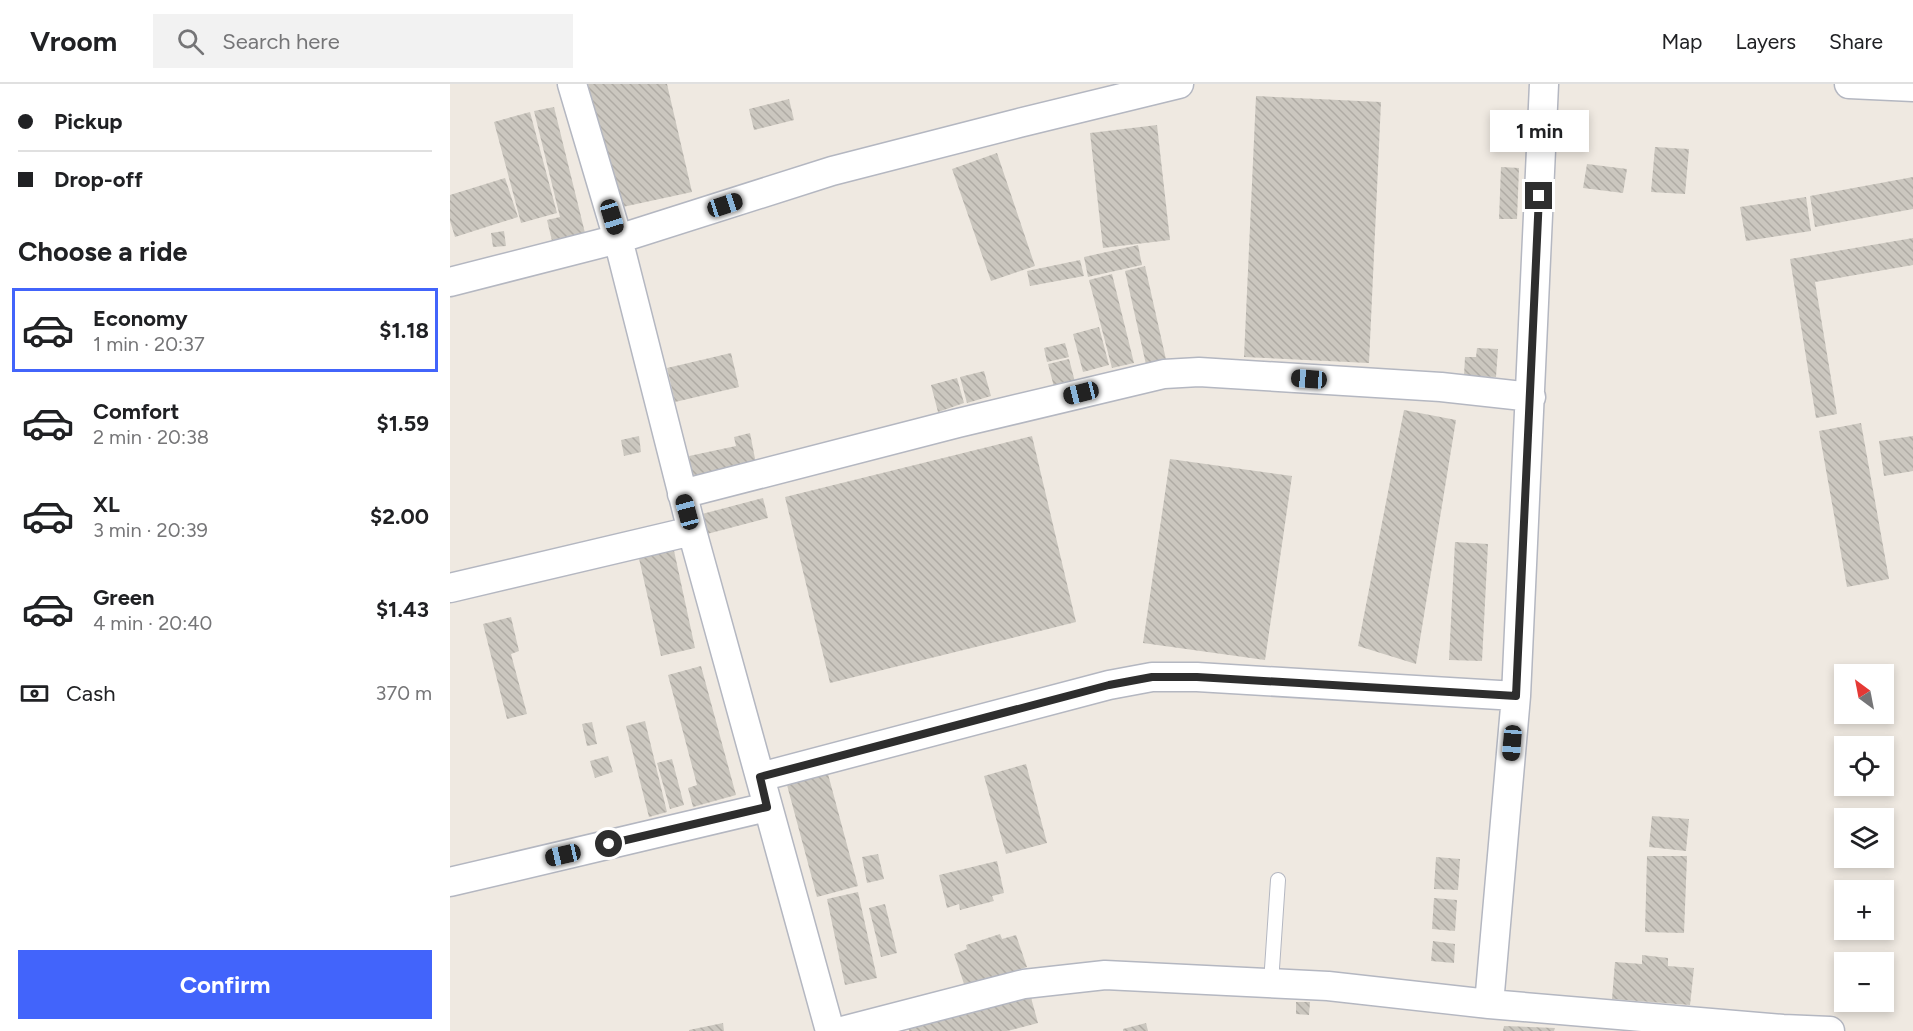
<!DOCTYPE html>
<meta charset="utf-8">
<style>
body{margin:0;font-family:Figtree,sans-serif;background:#f2f2f2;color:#202124;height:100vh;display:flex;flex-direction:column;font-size:22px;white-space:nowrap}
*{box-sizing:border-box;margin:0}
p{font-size:20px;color:#757577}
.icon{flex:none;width:33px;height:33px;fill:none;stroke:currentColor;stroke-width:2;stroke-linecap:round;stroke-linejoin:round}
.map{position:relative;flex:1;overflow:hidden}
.details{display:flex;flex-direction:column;background:#fff;width:450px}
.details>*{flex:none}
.banner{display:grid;align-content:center;height:132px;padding:0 18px;background:#fff}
.needle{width:39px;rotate:328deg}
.controls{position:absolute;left:1384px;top:580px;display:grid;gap:12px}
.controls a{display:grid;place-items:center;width:60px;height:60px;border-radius:0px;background:#fff;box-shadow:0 3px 9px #0003;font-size:30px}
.end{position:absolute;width:27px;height:27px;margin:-14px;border:8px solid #2e2e2e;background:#fff;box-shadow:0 0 0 3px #fff}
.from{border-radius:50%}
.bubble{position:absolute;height:42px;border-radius:0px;background:#fff;box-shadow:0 3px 9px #0003;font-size:20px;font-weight:700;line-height:42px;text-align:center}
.car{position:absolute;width:18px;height:36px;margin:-18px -9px;border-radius:8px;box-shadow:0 0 4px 2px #0007;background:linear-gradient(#222 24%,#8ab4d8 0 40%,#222 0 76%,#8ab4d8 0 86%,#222 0)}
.banner b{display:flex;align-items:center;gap:21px;height:57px;font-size:22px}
.banner b+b{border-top:2px solid #e0e0e0}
.banner i{width:15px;height:15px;background:#202124}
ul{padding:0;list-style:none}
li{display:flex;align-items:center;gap:18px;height:84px;margin:0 12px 9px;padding:0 6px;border:3px solid transparent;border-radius:0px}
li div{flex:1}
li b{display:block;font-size:22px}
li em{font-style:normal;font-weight:700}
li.current{border-color:#4264fb}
li>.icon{width:54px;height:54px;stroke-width:1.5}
h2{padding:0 18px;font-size:27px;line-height:72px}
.pay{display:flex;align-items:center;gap:15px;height:66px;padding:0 18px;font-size:22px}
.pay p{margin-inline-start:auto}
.primary-button{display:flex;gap:12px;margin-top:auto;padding:12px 18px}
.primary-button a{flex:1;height:69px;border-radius:0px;background:#4264fb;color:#fff;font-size:24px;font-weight:700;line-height:69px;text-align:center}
header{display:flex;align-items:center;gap:36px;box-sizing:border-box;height:84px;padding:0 30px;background:#fff;border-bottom:2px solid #e0e0e0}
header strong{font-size:28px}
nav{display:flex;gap:33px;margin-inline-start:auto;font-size:21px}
.search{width:420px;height:54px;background:#f2f2f2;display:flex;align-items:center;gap:15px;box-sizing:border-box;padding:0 21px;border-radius:0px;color:#757577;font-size:22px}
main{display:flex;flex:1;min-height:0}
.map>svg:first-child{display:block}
.building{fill:url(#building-back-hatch)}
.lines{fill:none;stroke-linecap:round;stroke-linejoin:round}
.service-casing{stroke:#b4b7c1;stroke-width:16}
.minor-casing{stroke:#b4b7c1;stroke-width:31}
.service{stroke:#fff;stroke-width:14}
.minor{stroke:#fff;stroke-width:28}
.route{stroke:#2e2e2e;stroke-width:8}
</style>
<header>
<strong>Vroom</strong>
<div class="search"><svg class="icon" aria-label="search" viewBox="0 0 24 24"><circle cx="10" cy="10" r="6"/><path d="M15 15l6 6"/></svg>Search here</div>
<nav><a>Map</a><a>Layers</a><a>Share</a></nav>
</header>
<main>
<section class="details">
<div class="banner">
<b><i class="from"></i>Pickup</b>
<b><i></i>Drop-off</b>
</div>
<h2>Choose a ride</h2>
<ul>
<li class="current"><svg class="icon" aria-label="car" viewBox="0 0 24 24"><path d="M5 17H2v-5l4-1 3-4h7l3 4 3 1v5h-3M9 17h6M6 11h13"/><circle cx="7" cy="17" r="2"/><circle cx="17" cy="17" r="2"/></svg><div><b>Economy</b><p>1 min · 20:37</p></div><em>$1.18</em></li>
<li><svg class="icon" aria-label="car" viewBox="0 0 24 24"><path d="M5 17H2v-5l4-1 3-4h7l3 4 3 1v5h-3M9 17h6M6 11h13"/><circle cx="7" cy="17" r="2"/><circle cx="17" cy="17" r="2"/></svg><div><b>Comfort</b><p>2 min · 20:38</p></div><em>$1.59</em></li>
<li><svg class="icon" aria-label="car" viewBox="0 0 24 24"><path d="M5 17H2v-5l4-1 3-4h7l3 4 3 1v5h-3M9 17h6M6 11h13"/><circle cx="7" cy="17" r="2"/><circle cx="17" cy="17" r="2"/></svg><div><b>XL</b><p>3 min · 20:39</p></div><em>$2.00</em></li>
<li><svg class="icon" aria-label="car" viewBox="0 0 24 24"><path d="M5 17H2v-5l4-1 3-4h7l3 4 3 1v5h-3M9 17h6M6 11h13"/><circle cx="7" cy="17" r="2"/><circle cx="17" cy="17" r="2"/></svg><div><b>Green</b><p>4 min · 20:40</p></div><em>$1.43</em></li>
</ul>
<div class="pay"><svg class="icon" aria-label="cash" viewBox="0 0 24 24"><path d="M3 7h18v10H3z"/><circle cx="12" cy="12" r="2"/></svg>Cash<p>370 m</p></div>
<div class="primary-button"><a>Confirm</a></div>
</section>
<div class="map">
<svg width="1463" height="947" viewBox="0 0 1463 947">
<defs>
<pattern id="building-back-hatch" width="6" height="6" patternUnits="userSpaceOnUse" patternTransform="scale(1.5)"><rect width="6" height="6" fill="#cbc7bf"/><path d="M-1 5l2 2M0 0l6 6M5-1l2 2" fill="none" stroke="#afaba4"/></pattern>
</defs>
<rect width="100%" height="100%" fill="#efe9e1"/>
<path class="building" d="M138 0H217L242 108 168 124Z
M806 12 931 18 919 279 794 273Z
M339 15 344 36 304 46 299 25Z
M104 23 135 149 102 157 97 136 110 133 84 27Z
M80 28 107 129 71 139 44 38Z
M707 41 720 156 653 164 640 49Z
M1205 63 1239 65 1235 110 1201 108Z
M547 69 585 182 541 197 502 85Z
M1137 80 1177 85 1173 109 1133 104Z
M1051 83 1069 84 1067 135H1049Z
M1463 93V125L1365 143 1360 112Z
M55 94 68 133 5 153 0 137V111Z
M1356 113 1361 147 1296 157 1290 123Z
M54 147 56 162 43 163 41 149Z
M1463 154V181L1365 198 1387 330 1366 334 1340 175Z
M688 161 692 181 638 193 634 173Z
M630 176 634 192 580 202 577 187Z
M695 182 717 280 697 285 675 187Z
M662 190 684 279 662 284 639 196Z
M649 243 659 281 633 288 623 250Z
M615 259 619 273 597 278 594 264Z
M1027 264 1048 265 1046 293 1014 292 1015 273H1026Z
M281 269 289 303 225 318 217 284Z
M619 275 625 298 604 303 598 280Z
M534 287 541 312 517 319 510 293Z
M507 294 514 319 488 328 481 301Z
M954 326 1006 336 966 580 908 562Z
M1411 339 1439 495 1397 503 1369 347Z
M300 349 308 390 245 403 239 372 286 362 284 353Z
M189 352 191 368 174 372 171 356Z
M582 352 626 538 380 599 335 413Z
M1463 352V387L1434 392 1429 357Z
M720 375 842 392 815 576 693 559Z
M313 414 318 434 257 450 252 430Z
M1005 458 1038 460 1032 577 999 576Z
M223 462 245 564 211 572 188 470Z
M61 533 69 567 61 570 77 630 57 635 33 540Z
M251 582 286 711 243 723 238 704 247 701 218 591Z
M195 637 217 728 199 733 176 642Z
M142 638 147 660 137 662 132 640Z
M158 672 163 688 145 694 140 677Z
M222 675 234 721 220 725 207 679Z
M576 680 597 759 556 770 534 692Z
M378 690 408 802 367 813 337 701Z
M1202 732 1239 735 1236 767 1199 763Z
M428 770 434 795 417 799 412 773Z
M1197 772H1237L1234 849 1195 848Z
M986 773 1010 775 1008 806 984 805Z
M547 777 554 809 542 812 544 817 510 826 509 820 497 824 489 791Z
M408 808 427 894 395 901 377 815Z
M984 814 1007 816 1005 847 982 845Z
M435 820 447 869 431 873 419 824Z
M550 850 552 855 566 851 577 883 515 903 504 870 517 865 516 861Z
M983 857 1005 860 1004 879 981 877Z
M1192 871 1218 874V882L1244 884 1240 921 1162 915 1165 878 1192 880Z
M580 910 588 939 557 947H459L458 942Z
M846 918H860L859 931 846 930Z
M273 939 274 947H239V946Z
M696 939 698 947H673V945Z
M1054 942 1105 944 1104 947H1053Z"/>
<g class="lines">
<defs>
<path id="service" d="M821 899 828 796"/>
<path id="minor" d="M122 0 168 155 242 447 380 947
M1399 0 1463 3
M0 198 168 155 382 87 569 39 729 0
M232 410 508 339 714 290 749 288 991 303 1081 313
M0 504 242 447
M310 693 659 601 702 593H747L1066 612
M0 798 317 723
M1039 920 1066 612 1094 0
M392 947 574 900 655 891 878 902 1039 920 1333 945 1380 947"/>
</defs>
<use href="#service" class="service-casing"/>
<use href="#minor" class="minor-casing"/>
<use href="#service" class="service"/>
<use href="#minor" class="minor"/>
</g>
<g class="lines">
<path class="route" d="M159 760 317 723 310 693 659 601 702 593H747L1066 612 1089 112"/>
</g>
</svg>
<div class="controls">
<a><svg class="needle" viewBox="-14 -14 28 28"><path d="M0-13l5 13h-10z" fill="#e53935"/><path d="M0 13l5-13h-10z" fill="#757577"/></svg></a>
<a><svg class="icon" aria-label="locate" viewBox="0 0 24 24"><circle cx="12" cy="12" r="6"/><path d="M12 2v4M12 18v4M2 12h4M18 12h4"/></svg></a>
<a><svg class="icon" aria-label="layers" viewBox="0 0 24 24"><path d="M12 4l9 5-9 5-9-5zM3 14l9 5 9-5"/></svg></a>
<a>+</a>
<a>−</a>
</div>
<i class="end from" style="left:159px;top:760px"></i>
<i class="end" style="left:1089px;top:112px"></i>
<div class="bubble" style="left:1040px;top:26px;width:99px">1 min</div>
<i class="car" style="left:275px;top:121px;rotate:72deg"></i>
<i class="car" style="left:162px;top:133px;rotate:163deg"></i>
<i class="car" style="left:859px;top:295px;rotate:274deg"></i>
<i class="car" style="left:631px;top:309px;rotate:256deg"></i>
<i class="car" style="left:237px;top:428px;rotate:345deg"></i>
<i class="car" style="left:1062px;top:659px;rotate:185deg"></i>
<i class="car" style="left:113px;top:771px;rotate:257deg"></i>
</div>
</main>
